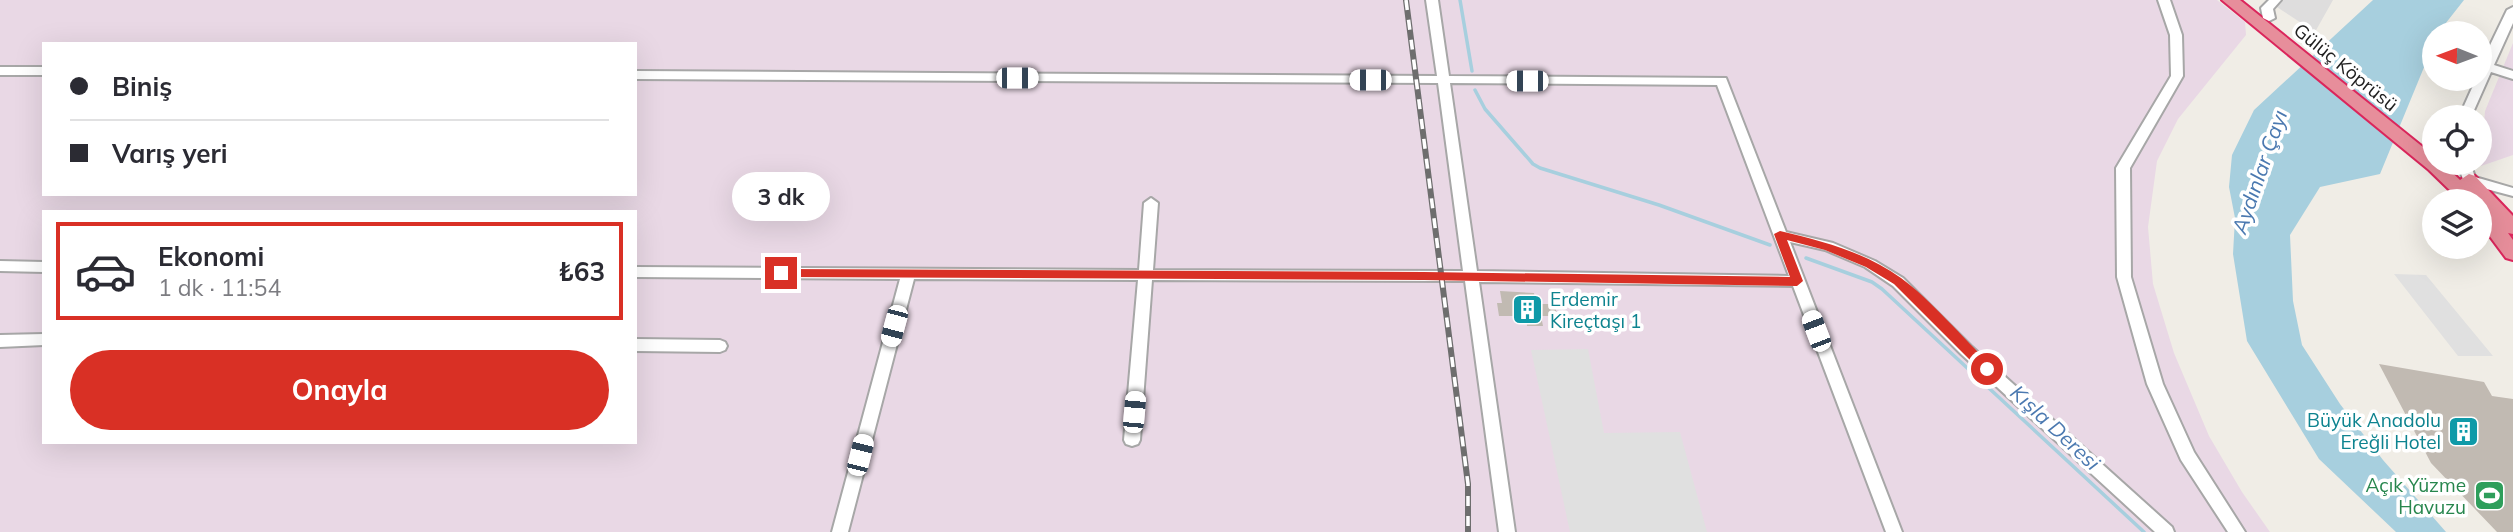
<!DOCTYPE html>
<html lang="tr">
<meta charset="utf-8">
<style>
body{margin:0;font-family:Mulish,sans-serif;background:#f7f7f7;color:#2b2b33;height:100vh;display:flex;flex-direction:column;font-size:26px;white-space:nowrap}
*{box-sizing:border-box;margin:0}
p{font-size:23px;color:#7c7c81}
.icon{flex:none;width:38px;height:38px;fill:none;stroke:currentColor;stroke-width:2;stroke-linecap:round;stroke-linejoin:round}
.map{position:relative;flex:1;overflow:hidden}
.sheet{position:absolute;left:42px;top:210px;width:595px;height:234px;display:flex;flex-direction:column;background:#fff;border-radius:0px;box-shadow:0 7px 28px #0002}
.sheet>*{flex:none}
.banner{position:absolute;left:42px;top:42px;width:595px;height:154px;border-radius:0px;box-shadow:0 7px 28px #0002;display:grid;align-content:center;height:154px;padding:0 28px;background:#fff}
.needle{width:46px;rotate:271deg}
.controls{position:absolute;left:2422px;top:21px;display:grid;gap:14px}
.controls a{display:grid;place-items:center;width:70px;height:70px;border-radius:50%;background:#fff;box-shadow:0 7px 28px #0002;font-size:35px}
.end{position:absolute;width:32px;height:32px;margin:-16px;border:9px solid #d93025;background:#fff;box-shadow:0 0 0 4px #fff}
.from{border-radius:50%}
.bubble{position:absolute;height:49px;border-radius:24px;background:#fff;box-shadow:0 7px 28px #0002;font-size:23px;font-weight:700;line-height:49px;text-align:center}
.car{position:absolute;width:21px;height:42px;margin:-21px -10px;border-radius:9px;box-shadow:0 0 5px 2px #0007;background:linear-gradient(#fff 24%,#345 0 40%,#fff 0 76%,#345 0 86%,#fff 0)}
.banner b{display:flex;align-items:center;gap:24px;height:66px;font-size:26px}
.banner b+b{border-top:2px solid #e1e1e2}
.banner i{width:18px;height:18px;background:#2b2b33}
ul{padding:12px 0 0;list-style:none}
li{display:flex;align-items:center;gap:21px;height:98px;margin:0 14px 10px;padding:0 14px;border:4px solid transparent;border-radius:0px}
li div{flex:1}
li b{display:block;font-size:26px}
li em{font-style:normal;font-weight:700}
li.current{border-color:#d93025}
li>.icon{width:63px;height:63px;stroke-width:1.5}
.cta{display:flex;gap:14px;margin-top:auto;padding:14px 28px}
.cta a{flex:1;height:80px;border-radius:42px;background:#d93025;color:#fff;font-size:28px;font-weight:700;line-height:80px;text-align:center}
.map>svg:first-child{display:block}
.residential{fill:#dedddd}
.industrial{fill:#e9d8e5;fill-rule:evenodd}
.parking{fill:#e0e0e0}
.water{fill:#a7cfde}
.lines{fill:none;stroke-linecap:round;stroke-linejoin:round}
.stream{stroke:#a7cfde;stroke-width:3.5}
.building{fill:#c1bab2}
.minor-casing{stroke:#a7a7a7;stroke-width:4}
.highway-casing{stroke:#db265c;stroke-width:4}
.minor{fill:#fff;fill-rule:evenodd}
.highway{fill:#e78e9b;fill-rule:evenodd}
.rail-casing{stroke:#6e6e6e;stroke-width:6}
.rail{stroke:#fff;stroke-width:3.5;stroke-dasharray:10;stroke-linecap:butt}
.route{fill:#d93025}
.labels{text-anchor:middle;stroke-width:7;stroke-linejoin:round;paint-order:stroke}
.street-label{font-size:19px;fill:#202020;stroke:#fff}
.culture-label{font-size:19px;fill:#0d838f;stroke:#fff;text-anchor:start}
.leisure-label{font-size:19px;fill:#27864d;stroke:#fff;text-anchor:end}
.water-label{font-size:21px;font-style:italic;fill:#4b79b0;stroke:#fff}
</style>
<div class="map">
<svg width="2513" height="532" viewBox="0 0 2513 532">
<rect width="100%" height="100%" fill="#f0ede6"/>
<path class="residential" d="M2266 0H2333L2315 32Z"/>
<path class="industrial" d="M0 0H2217L2245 22 2246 35 2178 119 2157 161 2148 227 2153 284 2174 353 2209 436 2242 492 2270 532H0ZM44 44H635V194H44ZM44 212H635V443H44Z
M2513 43V155L2481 166 2485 111Z"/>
<path class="parking" d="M2394 274 2426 275 2493 356H2458Z
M1588 349 1604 433 1680 432 1707 532H1570L1531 350Z"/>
<path class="water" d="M2373 0H2464L2438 33H2434V43L2380 174 2320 187 2290 235 2293 301 2302 345 2340 404 2383 460 2446 532H2396L2319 459 2247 341 2233 254 2235 218 2229 187 2232 155 2254 110Z"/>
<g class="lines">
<path class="stream" d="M1460 0 1472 71
M1475 90 1485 109 1533 164 1540 168 1659 205 1770 245
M1806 258 1872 282 1882 289 2144 532"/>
</g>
<path class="building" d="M1500 291 1534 293 1536 304H1555L1557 316H1541L1543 326H1527L1526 316H1499L1497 303H1502Z
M2379 364 2484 382 2492 396 2513 399V532H2497L2431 463Z"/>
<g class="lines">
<defs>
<path id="minor" d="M1426 0H1438L1449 76 1726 78 1786 232 1833 243 1875 261 1903 278 1971 346 2172 527 2174 532H2155L1961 354 1893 286 1865 267 1825 250 1790 242 1902 532H1886L1793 286 1479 282 1515 532H1499L1465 281 1152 280 1140 440 1138 444 1132 446 1126 444 1124 440 1138 280 914 279 848 532H832L900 279 635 277V267L1139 270 1144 203 1151 198 1158 203 1153 270 1463 271 1438 83 635 79V71L1437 76ZM1450 83 1717 85 1789 276 1477 271Z
M2158 0H2170L2182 35 2183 76 2130 168 2131 277 2163 384 2194 452 2245 532H2228L2181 460 2147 384 2117 277 2116 168 2171 76 2170 35Z
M2269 0H2281L2273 9 2275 18 2269 21 2263 18 2261 8Z
M2513 7V23L2494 65 2513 71V79L2491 72 2471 117H2459L2476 79H2480V66L2507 10Z
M0 67H44V75H0Z
M2458 163H2470L2475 177 2513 188V196L2464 183Z
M0 261 44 262V272L0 271Z
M44 334V345L0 347V335Z
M635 339 720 340 725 342 727 346 725 350 720 352 635 351Z"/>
<path id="highway" d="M2222 0H2240L2434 156V163H2442L2460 180 2469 174 2475 176 2513 216V234L2508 233 2513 240V260L2506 258 2480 223V201H2461L2429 170Z"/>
</defs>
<use href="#minor" class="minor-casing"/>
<use href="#highway" class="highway-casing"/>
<use href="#minor" class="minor"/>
<use href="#highway" class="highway"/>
<defs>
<path id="rail" d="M1406 0 1468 484V532"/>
</defs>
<use href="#rail" class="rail-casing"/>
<use href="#rail" class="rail"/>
</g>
<path class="route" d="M1780 231C1822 241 1865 252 1901 278 1930 299 1964 339 1991 365V372H1982L1894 284 1866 267 1825 250 1787 240 1803 281 1797 286 1424 280 781 277 775 273 781 269 1424 272 1790 277 1774 234Z"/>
<defs>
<symbol id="building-square" viewBox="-11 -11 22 22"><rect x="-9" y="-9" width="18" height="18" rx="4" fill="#0f9aa8" stroke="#fff"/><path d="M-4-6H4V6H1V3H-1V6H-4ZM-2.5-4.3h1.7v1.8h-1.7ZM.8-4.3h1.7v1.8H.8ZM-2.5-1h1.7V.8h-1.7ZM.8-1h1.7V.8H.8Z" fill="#fff"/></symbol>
<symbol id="stadium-square" viewBox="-11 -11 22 22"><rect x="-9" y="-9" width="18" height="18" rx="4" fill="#2e9e5b" stroke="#fff"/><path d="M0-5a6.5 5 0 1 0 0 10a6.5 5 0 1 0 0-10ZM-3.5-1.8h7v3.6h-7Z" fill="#fff"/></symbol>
</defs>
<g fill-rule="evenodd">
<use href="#building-square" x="1510" y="292" width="35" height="35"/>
<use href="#building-square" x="2446" y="414" width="35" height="35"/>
<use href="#stadium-square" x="2472" y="478" width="35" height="35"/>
</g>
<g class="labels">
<g class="street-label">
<text transform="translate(2346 67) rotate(39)" y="7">Gülüç Köprüsü</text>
</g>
<g class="culture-label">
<text x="1550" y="306">Erdemir<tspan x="1550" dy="22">Kireçtaşı 1</tspan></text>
<text x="2441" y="427" text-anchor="end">Büyük Anadolu<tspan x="2441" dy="22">Ereğli Hotel</tspan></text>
</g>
<g class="leisure-label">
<text x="2466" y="492">Açık Yüzme<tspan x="2466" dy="22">Havuzu</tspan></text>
</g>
<g class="water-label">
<text transform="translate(2260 172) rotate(-71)" y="7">Aydınlar Çayı</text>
<text transform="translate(2055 428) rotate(43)" y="7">Kışla Deresi</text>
</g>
</g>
</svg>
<div class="controls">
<a><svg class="needle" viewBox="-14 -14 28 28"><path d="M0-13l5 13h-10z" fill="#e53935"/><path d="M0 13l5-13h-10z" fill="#7c7c81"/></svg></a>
<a><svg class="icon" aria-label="locate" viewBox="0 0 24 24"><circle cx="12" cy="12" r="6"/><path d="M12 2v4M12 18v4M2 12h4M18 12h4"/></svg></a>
<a><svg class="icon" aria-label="layers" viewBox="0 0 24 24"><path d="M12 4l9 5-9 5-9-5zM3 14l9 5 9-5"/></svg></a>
</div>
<i class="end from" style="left:1987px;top:369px"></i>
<i class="end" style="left:781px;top:273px"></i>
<div class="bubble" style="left:732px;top:172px;width:98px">3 dk</div>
<i class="car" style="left:1017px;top:78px;rotate:90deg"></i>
<i class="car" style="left:1370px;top:80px;rotate:270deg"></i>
<i class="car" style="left:1527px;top:81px;rotate:270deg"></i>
<i class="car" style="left:894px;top:326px;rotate:195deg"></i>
<i class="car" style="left:1816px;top:331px;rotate:339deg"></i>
<i class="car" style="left:1134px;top:412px;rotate:5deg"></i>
<i class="car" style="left:860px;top:455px;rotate:14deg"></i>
<div class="banner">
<b><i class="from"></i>Biniş</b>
<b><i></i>Varış yeri</b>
</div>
<section class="sheet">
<ul>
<li class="current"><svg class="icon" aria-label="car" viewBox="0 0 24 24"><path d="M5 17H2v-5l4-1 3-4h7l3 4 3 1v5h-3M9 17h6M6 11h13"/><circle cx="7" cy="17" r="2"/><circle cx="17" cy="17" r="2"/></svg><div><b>Ekonomi</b><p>1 dk · 11:54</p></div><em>₺63</em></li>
</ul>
<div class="cta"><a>Onayla</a></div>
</section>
</div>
